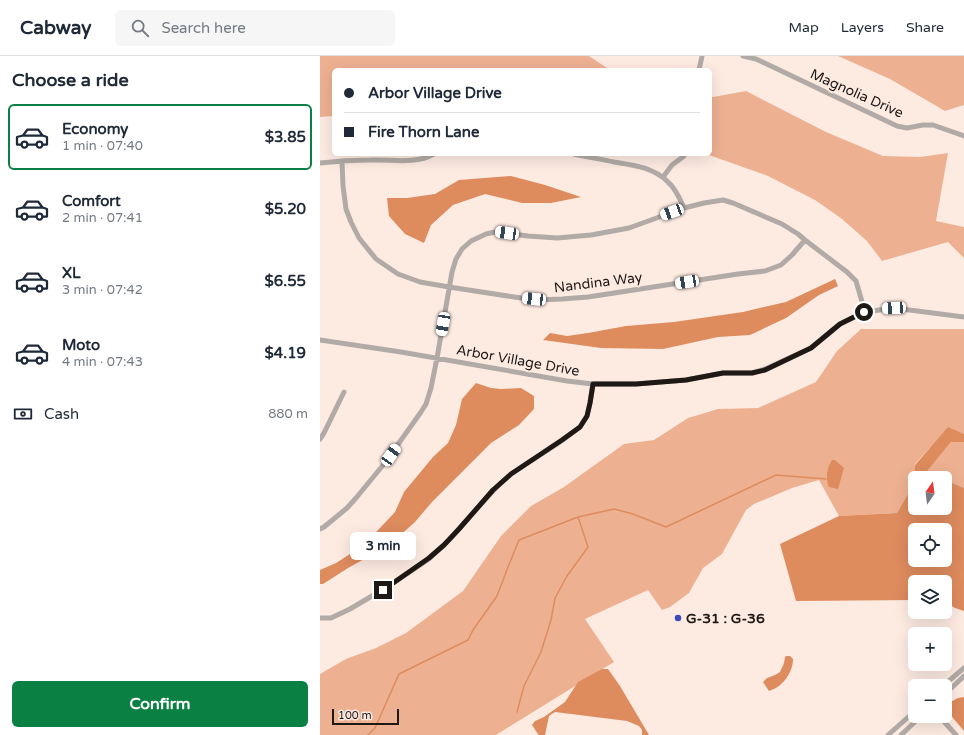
<!DOCTYPE html>
<meta charset="utf-8">
<style>
body{margin:0;font-family:"Varela Round",sans-serif;background:#f6f6f7;color:#1f2937;height:100vh;display:flex;flex-direction:column;font-size:15px;white-space:nowrap}
*{box-sizing:border-box;margin:0}
p{font-size:13px;color:#747a83}
.icon{flex:none;width:22px;height:22px;fill:none;stroke:currentColor;stroke-width:2;stroke-linecap:round;stroke-linejoin:round}
.map{position:relative;flex:1;overflow:hidden}
.panel{display:flex;flex-direction:column;background:#fff;width:320px}
.panel>*{flex:none}
.guide{position:absolute;left:12px;top:12px;width:380px;height:88px;border-radius:6px;box-shadow:0 4px 16px #0002;display:grid;align-content:center;height:88px;padding:0 12px;background:#fff}
.needle{width:26px;rotate:14deg}
.tools{position:absolute;left:588px;top:415px;display:grid;gap:8px}
.tools a{display:grid;place-items:center;width:44px;height:44px;border-radius:6px;background:#fff;box-shadow:0 4px 16px #0002;font-size:20px}
.scale{position:absolute;left:12px;bottom:10px;width:67px;box-sizing:border-box;padding-left:4px;border:2px solid #1f1916;border-top:0;font-size:11px;line-height:14px;white-space:nowrap;color:#1f1916;-webkit-text-stroke:3px #fdebe2;paint-order:stroke}
.end{position:absolute;width:18px;height:18px;margin:-9px;border:5px solid #1f1916;background:#fff;box-shadow:0 0 0 2px #fff}
.from{border-radius:50%}
.bubble{position:absolute;height:28px;border-radius:6px;background:#fff;box-shadow:0 4px 16px #0002;font-size:13px;font-weight:700;line-height:28px;text-align:center}
.car{position:absolute;width:12px;height:24px;margin:-12px -6px;border-radius:5px;box-shadow:0 0 3px 1px #0007;background:linear-gradient(#fff 24%,#345 0 40%,#fff 0 76%,#345 0 86%,#fff 0)}
.guide b{display:flex;align-items:center;gap:14px;height:38px;font-size:15px}
.guide b+b{border-top:1px solid #e0e1e3}
.guide i{width:10px;height:10px;background:#1f2937}
ul{padding:0;list-style:none}
li{display:flex;align-items:center;gap:12px;height:66px;margin:0 8px 6px;padding:0 4px;border:2px solid transparent;border-radius:6px}
li div{flex:1}
li b{display:block;font-size:15px}
li em{font-style:normal;font-weight:700}
li.on{border-color:#0b8043}
li>.icon{width:36px;height:36px;stroke-width:1.5}
h2{padding:0 12px;font-size:18px;line-height:48px}
.pay{display:flex;align-items:center;gap:10px;height:44px;padding:0 12px;font-size:15px}
.pay p{margin-inline-start:auto}
.button{display:flex;gap:8px;margin-top:auto;padding:8px 12px}
.button a{flex:1;height:46px;border-radius:6px;background:#0b8043;color:#fff;font-size:16px;font-weight:700;line-height:46px;text-align:center}
header{display:flex;align-items:center;gap:24px;box-sizing:border-box;height:56px;padding:0 20px;background:#fff;border-bottom:1px solid #e0e1e3}
header strong{font-size:19px}
nav{display:flex;gap:22px;margin-inline-start:auto;font-size:14px}
.search{width:280px;height:36px;background:#f6f6f7;display:flex;align-items:center;gap:10px;box-sizing:border-box;padding:0 14px;border-radius:6px;color:#747a83;font-size:15px}
main{display:flex;flex:1;min-height:0}
.map>svg:first-child{display:block}
.green{fill:#edb191}
.water{fill:#de8b5e;fill-rule:evenodd}
.lines{fill:none;stroke-linecap:round;stroke-linejoin:round}
.stream{stroke:#de8b5e;stroke-width:1.5}
.minor{stroke:#b2aaa7;stroke-width:5}
.route{stroke:#1f1916;stroke-width:5}
.poi-dot{fill:#3b4bbe;stroke:#fdebe2;stroke-width:1.5}
.labels{text-anchor:middle;stroke-width:4;stroke-linejoin:round;paint-order:stroke}
.street-label{font-size:14px;fill:#1f1916;stroke:#fdebe2}
.poi-label{font-size:14px;font-weight:bold;fill:#1f1916;stroke:#fdebe2;text-anchor:start}
</style>
<header>
<strong>Cabway</strong>
<div class="search"><svg class="icon" aria-label="search" viewBox="0 0 24 24"><circle cx="10" cy="10" r="6"/><path d="M15 15l6 6"/></svg>Search here</div>
<nav><a>Map</a><a>Layers</a><a>Share</a></nav>
</header>
<main>
<section class="panel">
<h2>Choose a ride</h2>
<ul>
<li class="on"><svg class="icon" aria-label="car" viewBox="0 0 24 24"><path d="M5 17H2v-5l4-1 3-4h7l3 4 3 1v5h-3M9 17h6M6 11h13"/><circle cx="7" cy="17" r="2"/><circle cx="17" cy="17" r="2"/></svg><div><b>Economy</b><p>1 min · 07:40</p></div><em>$3.85</em></li>
<li><svg class="icon" aria-label="car" viewBox="0 0 24 24"><path d="M5 17H2v-5l4-1 3-4h7l3 4 3 1v5h-3M9 17h6M6 11h13"/><circle cx="7" cy="17" r="2"/><circle cx="17" cy="17" r="2"/></svg><div><b>Comfort</b><p>2 min · 07:41</p></div><em>$5.20</em></li>
<li><svg class="icon" aria-label="car" viewBox="0 0 24 24"><path d="M5 17H2v-5l4-1 3-4h7l3 4 3 1v5h-3M9 17h6M6 11h13"/><circle cx="7" cy="17" r="2"/><circle cx="17" cy="17" r="2"/></svg><div><b>XL</b><p>3 min · 07:42</p></div><em>$6.55</em></li>
<li><svg class="icon" aria-label="car" viewBox="0 0 24 24"><path d="M5 17H2v-5l4-1 3-4h7l3 4 3 1v5h-3M9 17h6M6 11h13"/><circle cx="7" cy="17" r="2"/><circle cx="17" cy="17" r="2"/></svg><div><b>Moto</b><p>4 min · 07:43</p></div><em>$4.19</em></li>
</ul>
<div class="pay"><svg class="icon" aria-label="cash" viewBox="0 0 24 24"><path d="M3 7h18v10H3z"/><circle cx="12" cy="12" r="2"/></svg>Cash<p>880 m</p></div>
<div class="button"><a>Confirm</a></div>
</section>
<div class="map">
<svg width="644" height="679" viewBox="0 0 644 679">
<rect width="100%" height="100%" fill="#fdebe2"/>
<path class="green" d="M0 0H269L290 14H14V60L0 61Z
M518 0H644V49L625 55 570 23Z
M426 35 506 76 563 100 600 101 628 97 616 165 644 171V202L628 186 562 205 547 185 522 163 495 144 448 120 386 98H390V40L393 41Z
M541 273H644V378L628 372 595 408 592 431 577 457 519 460 499 424 472 432 434 448 426 454 402 498 383 512 369 537 350 551 342 554 328 534 265 563 294 606 176 679H0V618L26 603 56 592 86 577 143 535 181 480 211 450 244 431 304 388 334 384 368 362 398 353 438 352 496 326 517 295Z
M631 386H644V434V432L625 424V422H621L606 415Z"/>
<path class="water" d="M191 120 225 129 261 141 231 147H202L165 138 133 149 111 169 104 187 85 178 69 160 67 142H87L115 138 139 124Z
M515 223 518 230 499 239 466 262 430 279 398 281 343 293 281 292 223 284 230 277 247 280 268 277 306 270 354 266 423 256 466 246Z
M156 327 171 332 181 333 201 332 214 340V353L199 369 171 387 112 446 95 466 68 490 28 512 3 528H0V514L16 507 44 489 75 456 84 436 113 401 128 387 136 369 142 343Z
M628 371 644 378V386H631L607 415 621 422H595V452H625V424L644 432V555L635 552 625 546V526H595V544L476 545 460 488 519 460 577 457 592 431 595 409ZM595 474H625V504H595Z
M512 404H515L524 412 518 433 509 431C505 423 507 411 512 404Z
M466 600H470L473 603C473 616 463 631 449 635L443 626 447 622 455 619 460 616C463 609 464 609 465 601Z
M282 613H288L300 630 329 679H322V674L319 670 307 665 235 656 229 660 225 679H219L218 678 212 669 215 665 224 661 245 646 258 626Z
M644 641V675L633 662 625 651V649L638 642Z"/>
<g class="lines">
<path class="stream" d="M258 461 294 453 313 458 346 471 456 419 506 423
M48 679 55 672 79 618 148 584 153 574 177 540 188 511 199 484 258 461 268 491 247 520 235 542 231 564 221 596 204 630 197 656"/>
<path class="minor" d="M423 0 436 3 577 70 587 72 603 69H613L644 80
M379 14 382 0
M254 98C267 101 280 103 294 106 313 109 333 111 348 126 356 133 360 143 364 152
M22 105 23 130 26 153 31 166 39 182 56 203 78 218 100 226 129 231 194 241 216 244 242 243 268 241 418 218 445 215 461 209 472 199 485 184
M0 107C17 105 33 104 50 104 71 103 94 109 114 98
M343 121 352 109 364 100V98
M0 284 81 296 247 325 273 328H316L366 324 403 317H432L445 313 491 292 520 268 545 256 574 252 644 261
M0 383 4 377 24 336
M0 473 4 471 27 452 36 442 64 408 101 356 106 348 111 332 117 302 132 216 136 203 142 193 151 185 166 178 175 176 208 180 237 182 271 179 309 172 364 152 384 147 403 144 413 147 462 168 478 178 485 184 527 216 536 225 545 256
M0 562H11L30 553 69 530 109 503 129 484 171 437 181 427 191 418 240 386 260 371 267 360 270 347 273 328
M623 630 644 612
M625 638 644 620
M619 660 636 679
M568 679 595 655
M581 679 601 660"/>
</g>
<g class="lines">
<path class="route" d="M63 534 109 502 124 489 139 473 173 434 191 418 242 384 260 371 267 360 270 347 273 328H316L366 324 403 317H432L445 314 491 292 520 268 544 256"/>
</g>
<circle class="poi-dot" cx="358" cy="562" r="4"/>
<g class="labels">
<g class="street-label">
<text transform="translate(537 37) rotate(24)" y="5">Magnolia Drive</text>
<text transform="translate(278 226) rotate(-7)" y="5">Nandina Way</text>
<text transform="translate(198 304) rotate(10)" y="5">Arbor Village Drive</text>
</g>
<g class="poi-label">
<text x="366" y="567">G-31 : G-36</text>
</g>
</g>
</svg>
<div class="tools">
<a><svg class="needle" viewBox="-14 -14 28 28"><path d="M0-13l5 13h-10z" fill="#e53935"/><path d="M0 13l5-13h-10z" fill="#747a83"/></svg></a>
<a><svg class="icon" aria-label="locate" viewBox="0 0 24 24"><circle cx="12" cy="12" r="6"/><path d="M12 2v4M12 18v4M2 12h4M18 12h4"/></svg></a>
<a><svg class="icon" aria-label="layers" viewBox="0 0 24 24"><path d="M12 4l9 5-9 5-9-5zM3 14l9 5 9-5"/></svg></a>
<a>+</a>
<a>−</a>
</div>
<div class="scale">100 m</div>
<i class="end from" style="left:544px;top:256px"></i>
<i class="end" style="left:63px;top:534px"></i>
<div class="bubble" style="left:30px;top:476px;width:66px">3 min</div>
<i class="car" style="left:352px;top:156px;rotate:250deg"></i>
<i class="car" style="left:187px;top:177px;rotate:278deg"></i>
<i class="car" style="left:367px;top:226px;rotate:261deg"></i>
<i class="car" style="left:214px;top:243px;rotate:276deg"></i>
<i class="car" style="left:574px;top:252px;rotate:267deg"></i>
<i class="car" style="left:123px;top:268px;rotate:190deg"></i>
<i class="car" style="left:71px;top:399px;rotate:35deg"></i>
<div class="guide">
<b><i class="from"></i>Arbor Village Drive</b>
<b><i></i>Fire Thorn Lane</b>
</div>
</div>
</main>
